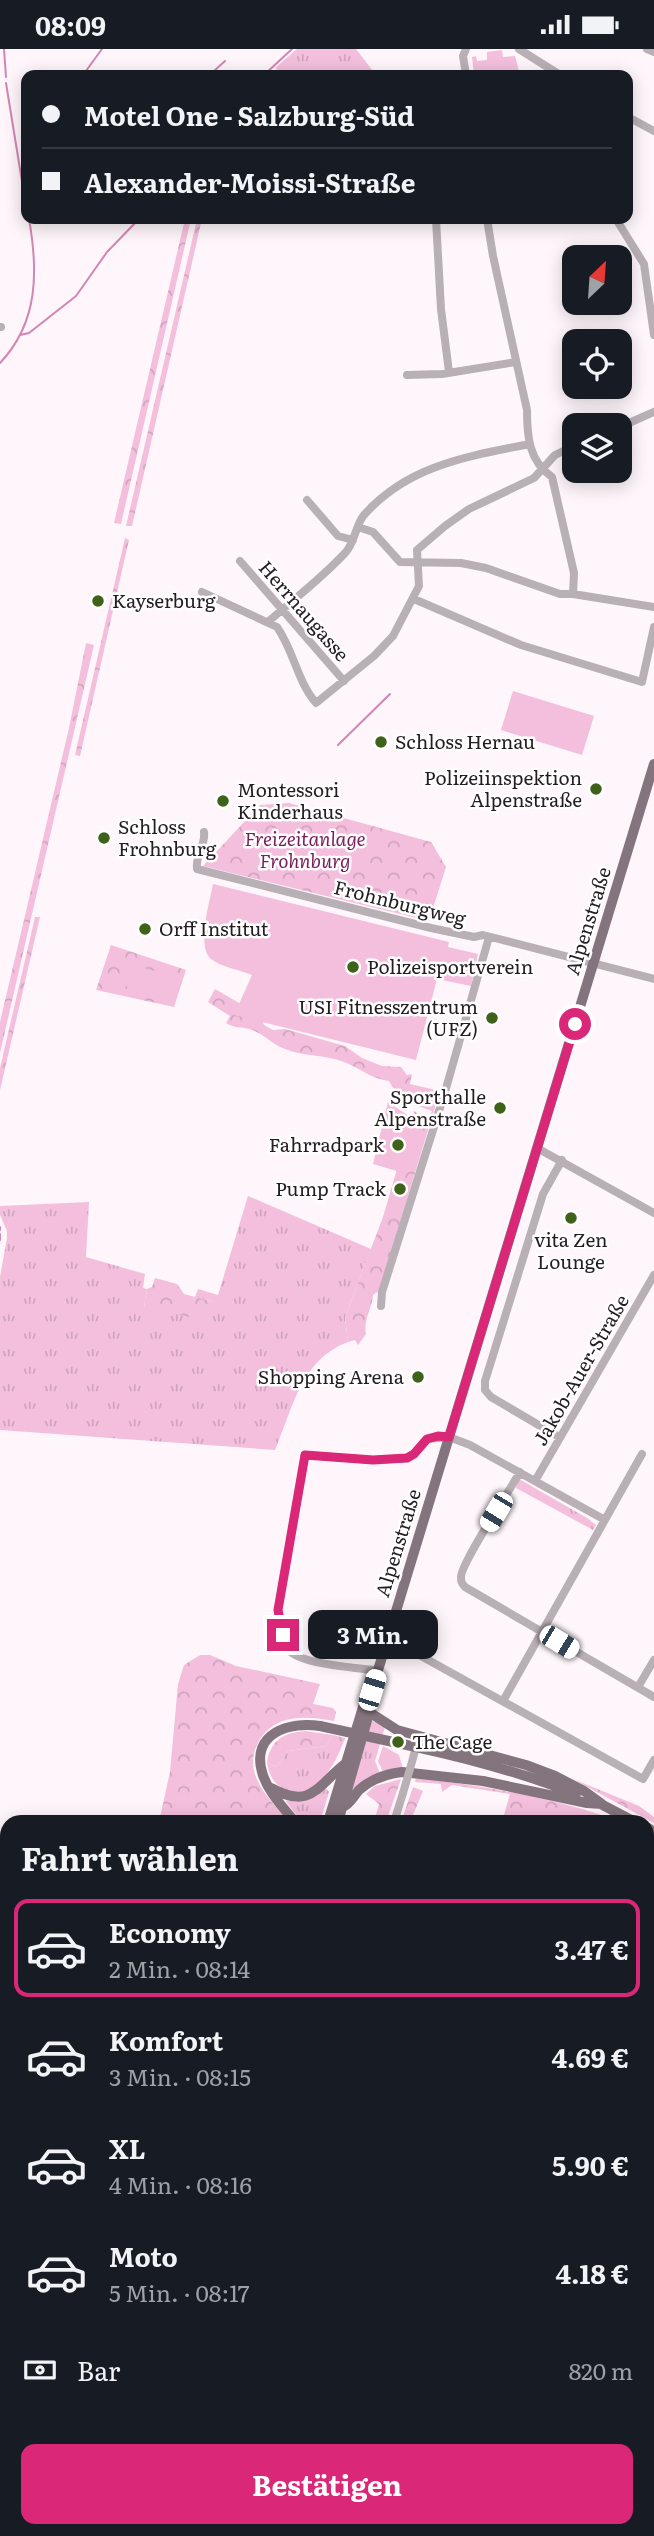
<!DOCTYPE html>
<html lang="de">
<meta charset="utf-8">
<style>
body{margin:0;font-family:Literata,serif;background:#242831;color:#f1f3f6;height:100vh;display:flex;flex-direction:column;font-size:26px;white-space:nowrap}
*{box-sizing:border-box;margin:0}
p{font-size:23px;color:#9ea1a6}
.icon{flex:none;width:38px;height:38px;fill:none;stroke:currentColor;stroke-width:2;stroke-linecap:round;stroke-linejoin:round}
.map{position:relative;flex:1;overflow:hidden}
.panel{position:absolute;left:0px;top:1766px;width:654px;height:723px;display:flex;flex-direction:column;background:#171b24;border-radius:21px 21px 0 0;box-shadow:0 4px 18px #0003}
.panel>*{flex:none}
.banner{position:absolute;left:21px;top:21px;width:612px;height:154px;border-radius:14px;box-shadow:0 4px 18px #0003;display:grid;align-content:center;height:154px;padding:0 21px;background:#171b24}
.needle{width:46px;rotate:25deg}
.buttons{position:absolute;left:562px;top:196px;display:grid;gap:14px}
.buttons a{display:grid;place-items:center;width:70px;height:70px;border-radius:14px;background:#171b24;box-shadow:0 4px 18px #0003;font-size:35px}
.end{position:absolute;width:32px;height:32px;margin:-16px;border:9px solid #db2777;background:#fff;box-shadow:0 0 0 4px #fff}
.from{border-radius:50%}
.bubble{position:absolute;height:49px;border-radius:14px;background:#171b24;box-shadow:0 4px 18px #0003;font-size:23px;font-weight:700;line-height:49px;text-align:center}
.car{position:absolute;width:21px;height:42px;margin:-21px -10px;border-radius:9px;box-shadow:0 0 5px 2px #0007;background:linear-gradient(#fff 24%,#345 0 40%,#fff 0 76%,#345 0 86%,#fff 0)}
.banner b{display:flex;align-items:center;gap:24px;height:66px;font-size:26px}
.banner b+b{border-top:2px solid #363941}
.banner i{width:18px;height:18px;background:#f1f3f6}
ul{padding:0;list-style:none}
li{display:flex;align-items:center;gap:21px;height:98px;margin:0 14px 10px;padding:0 7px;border:4px solid transparent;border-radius:14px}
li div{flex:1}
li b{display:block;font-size:26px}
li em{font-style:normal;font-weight:700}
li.active{border-color:#db2777}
li>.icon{width:63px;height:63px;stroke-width:1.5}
h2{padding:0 21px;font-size:32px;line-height:84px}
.pay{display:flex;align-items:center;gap:18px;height:77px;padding:0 21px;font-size:26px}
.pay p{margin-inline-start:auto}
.button{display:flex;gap:14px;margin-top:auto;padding:14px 21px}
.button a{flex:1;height:80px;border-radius:14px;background:#db2777;color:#fff;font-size:28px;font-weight:700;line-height:80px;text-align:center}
.status{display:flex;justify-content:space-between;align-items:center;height:49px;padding:0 35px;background:#171b24;direction:ltr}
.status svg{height:19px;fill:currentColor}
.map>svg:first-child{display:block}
.grass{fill:url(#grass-tufts)}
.forest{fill:url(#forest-crowns)}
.pitch{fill:#f3bfdd}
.water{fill:url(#water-waves)}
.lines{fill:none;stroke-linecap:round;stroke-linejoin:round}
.stream{stroke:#d385b4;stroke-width:2}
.minor{stroke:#b9b0b5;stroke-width:8}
.major{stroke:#84747d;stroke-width:10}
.minor-bridge{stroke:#b9b0b5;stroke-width:8}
.major-bridge{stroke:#84747d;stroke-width:10}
.route{stroke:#db2777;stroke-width:9}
.poi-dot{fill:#3e621a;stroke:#fff;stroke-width:2.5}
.labels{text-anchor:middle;stroke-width:5;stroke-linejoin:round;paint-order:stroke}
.poi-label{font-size:19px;fill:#241d21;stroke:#fff;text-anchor:start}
.street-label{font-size:19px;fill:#241d21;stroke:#fff}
.park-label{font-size:19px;font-style:italic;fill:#791f5c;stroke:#fff}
</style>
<div class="status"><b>08:09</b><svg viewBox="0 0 49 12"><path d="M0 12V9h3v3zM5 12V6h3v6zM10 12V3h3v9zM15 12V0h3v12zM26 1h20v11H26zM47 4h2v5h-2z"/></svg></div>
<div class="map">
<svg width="654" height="2487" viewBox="0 0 654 2487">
<defs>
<pattern id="grass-tufts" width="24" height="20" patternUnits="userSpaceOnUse" patternTransform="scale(1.75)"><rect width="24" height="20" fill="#f3bfdd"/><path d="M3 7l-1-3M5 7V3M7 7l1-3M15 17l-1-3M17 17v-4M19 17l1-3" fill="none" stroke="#d0a4bd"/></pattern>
<pattern id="forest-crowns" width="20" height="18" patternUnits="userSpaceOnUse" patternTransform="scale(1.75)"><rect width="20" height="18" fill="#f3bfdd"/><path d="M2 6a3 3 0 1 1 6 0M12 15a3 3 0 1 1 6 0" fill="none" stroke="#d0a4bd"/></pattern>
<pattern id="water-waves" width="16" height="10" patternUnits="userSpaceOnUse" patternTransform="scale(1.75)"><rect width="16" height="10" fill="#d385b4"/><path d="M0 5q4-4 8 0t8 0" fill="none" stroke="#ab6c92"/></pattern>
</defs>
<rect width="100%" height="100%" fill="#fef6fa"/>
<path class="grass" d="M297 0H356L376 26H285L275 19Z
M248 1147 371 1200 345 1268 348 1293C301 1310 292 1361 275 1401L0 1381V1228L7 1189V1182L0 1166V1157L89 1153 86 1208 145 1225 143 1239 147 1240 144 1258 214 1253 195 1248 198 1240 218 1246Z
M519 1430 587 1469 596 1476 593 1481 516 1439Z
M371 1671 385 1678 375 1712 380 1725 351 1744Z
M333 1686 345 1689C337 1712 316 1755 284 1740 273 1735 269 1725 267 1713L276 1718 288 1702 326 1697Z
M383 1697 399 1706 403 1720 383 1723 378 1712Z
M326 1739 329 1743 320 1773H302L287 1754 286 1751 297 1753Z"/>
<path class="forest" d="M185 170H191L121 475 114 474Z
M197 170H202L132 477H126Z
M125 489 129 491 80 707 75 706Z
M86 594 94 596 0 1004V973L69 679Z
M289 754 431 793 446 818 429 872 203 817 260 756Z
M35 868H40L0 1041V1019Z
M111 896 186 921 174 958 96 941Z
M215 940 260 966 264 976 273 981 285 980 345 997 362 1009 382 1017 401 1018 407 1026 412 1025 410 1035 440 1042 379 1242 373 1246C372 1260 363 1271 366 1285L358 1296 355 1291 348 1293 345 1268 383 1168 414 1062 428 1072 432 1062C415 1056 397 1049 389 1032 371 1030 360 1019 344 1013 324 1005 304 1008 285 1000 273 996 264 985 252 981 242 977 234 980 226 974L230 967 208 953Z
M155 1229 177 1235 184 1245 214 1253 209 1270 206 1272 144 1258 147 1240 152 1238Z
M200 1606H210L236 1617 320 1635 313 1655 333 1659 336 1663 334 1672C305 1666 271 1665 257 1696 252 1705 252 1719 256 1728 262 1745 278 1759 289 1773H159L170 1723 178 1635 184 1616Z
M305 1682 333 1686 326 1697 288 1702 276 1718 267 1713C271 1691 283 1684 305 1682Z
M416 1729C486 1737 555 1749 622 1773H502L510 1745 452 1736 442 1743 441 1735 415 1733Z
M401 1730 386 1773H374L379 1755 366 1745 375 1737Z
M573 1730 639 1757 654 1768V1774Z
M413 1738 423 1742 410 1773H401Z
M0 2186H7V2482H124L122 2487H0Z
M347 2482H409L408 2487H346Z"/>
<path class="pitch" d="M502 1 503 8 515 7 520 26H474L472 8 476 7 477 12 487 11V3Z
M513 642 594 667 582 706 501 681Z
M213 835 449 893 448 898 478 905 471 937 437 930 416 1011 234 966 252 926C240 921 221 918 211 910 196 897 210 852 213 835Z
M132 915 179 930 172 952 125 937Z
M388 1053 424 1077 407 1125 373 1115Z"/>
<path class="water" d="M654 1820V1953L648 1964V1831Z
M409 2482H472L471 2487H408Z"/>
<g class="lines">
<path class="stream" d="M4 0 6 28
M214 22 225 12
M83 26 102 0
M264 26 292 0
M6 34 26 157
M20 286 29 284 76 247 107 203 139 170
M0 314C39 273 38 221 29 170
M338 696 390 645
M0 1178V1181
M0 1185V1191
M648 2211 654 2213
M54 2487 59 2482"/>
<path class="minor" d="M466 0 463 7 466 26
M519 0 560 26
M647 0 654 3
M628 68 654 82
M436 170 441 260 449 323
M487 170 493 207 527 361C527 388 529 412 552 428L574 524 573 545
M616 170 644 215 654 286
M0 278H1
M407 326 442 325 516 313
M620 378 654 363
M307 451 338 487 353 491
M358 478 373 483 400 513 461 514 486 519 560 545H573L654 558
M240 512 344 632
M202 543 277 578C294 602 297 632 316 654L374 607 393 587 419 537 417 501 445 477 469 460 534 429 555 406 574 397
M414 550 521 596 642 633 654 578
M268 573C294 550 322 529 345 504 355 494 355 477 364 466 408 416 469 407 530 395
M204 783C206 796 195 806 197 820L431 879 474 888 483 886 654 930
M537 1099 654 1164
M381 1257 382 1243 445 1043 489 888
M559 1388 491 1348 485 1341V1332L543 1145 562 1111
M520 1423C510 1441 461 1514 461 1528 461 1534 462 1534 465 1538L654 1648
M535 1432 654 1226
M387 1592 412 1602 643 1730 654 1711
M378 1622C357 1618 297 1616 287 1599 281 1588 280 1573 278 1561L305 1406 373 1411 407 1409 414 1405 427 1390 449 1388 470 1396 605 1471
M638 1638 654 1611
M503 1652 642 1405
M410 1720 416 1698
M394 1773 403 1744
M648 1995 654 1984
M648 2091 654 2093
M0 2195H7
M648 2201 654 2203
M648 2222 654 2225
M648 2261H654
M648 2346 654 2352
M648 2433H654
M618 2482 654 2485
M546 2487 547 2482"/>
<path class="major" d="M369 1663 397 1681 526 1716 555 1727 584 1742 602 1755
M416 1698C471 1710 523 1724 576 1745
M271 1739C311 1761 317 1737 345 1715
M597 1753 635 1773
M343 1758C351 1754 353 1748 359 1741 371 1730 386 1725 402 1723L483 1732 587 1754 602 1755
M295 1773C283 1758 267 1742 262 1723 251 1684 290 1672 320 1677
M328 1773 367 1645 372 1641 654 715
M338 1773 374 1647 372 1641
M648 1779 654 1783
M135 2487 136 2482"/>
<path class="minor-bridge" d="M403 1744 410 1720"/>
<path class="major-bridge" d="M320 1677 416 1698"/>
</g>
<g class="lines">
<path class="route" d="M283 1586 278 1561 305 1406 373 1411 407 1409 414 1405 427 1390 438 1387 449 1388 575 975"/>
</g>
<g class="poi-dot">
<circle cx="98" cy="552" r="7"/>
<circle cx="381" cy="693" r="7"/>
<circle cx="596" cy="740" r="7"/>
<circle cx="223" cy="752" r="7"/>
<circle cx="104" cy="789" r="7"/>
<circle cx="145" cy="880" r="7"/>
<circle cx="353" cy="918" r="7"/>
<circle cx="492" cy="969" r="7"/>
<circle cx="500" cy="1059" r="7"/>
<circle cx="398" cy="1096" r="7"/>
<circle cx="400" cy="1140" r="7"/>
<circle cx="571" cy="1169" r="7"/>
<circle cx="418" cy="1328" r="7"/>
<circle cx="398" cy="1693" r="7"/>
</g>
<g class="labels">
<g class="poi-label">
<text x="112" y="559">Kayserburg</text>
<text x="395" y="700">Schloss Hernau</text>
<text x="582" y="736" text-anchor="end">Polizeiinspektion<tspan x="582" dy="22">Alpenstraße</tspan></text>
<text x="237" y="748">Montessori<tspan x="237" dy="22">Kinderhaus</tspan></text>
<text x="118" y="785">Schloss<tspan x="118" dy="22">Frohnburg</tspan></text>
<text x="159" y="887">Orff Institut</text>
<text x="367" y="925">Polizeisportverein</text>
<text x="478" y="965" text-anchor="end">USI Fitnesszentrum<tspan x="478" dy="22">(UFZ)</tspan></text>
<text x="486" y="1055" text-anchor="end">Sporthalle<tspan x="486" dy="22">Alpenstraße</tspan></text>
<text x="384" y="1103" text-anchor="end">Fahrradpark</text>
<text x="386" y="1147" text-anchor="end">Pump Track</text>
<text x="571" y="1198" text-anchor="middle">vita Zen<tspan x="571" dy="22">Lounge</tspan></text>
<text x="404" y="1335" text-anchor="end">Shopping Arena</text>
<text x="412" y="1700">The Cage</text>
</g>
<g class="street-label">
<text transform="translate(304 562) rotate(49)" y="7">Herrnaugasse</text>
<text transform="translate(400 854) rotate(14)" y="7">Frohnburgweg</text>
<text transform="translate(588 872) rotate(-73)" y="7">Alpenstraße</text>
<text transform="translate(581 1321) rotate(-60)" y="7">Jakob-Auer-Straße</text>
<text transform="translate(398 1494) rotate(-73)" y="7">Alpenstraße</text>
</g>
<g class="park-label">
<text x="305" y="797">Freizeitanlage<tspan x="305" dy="22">Frohnburg</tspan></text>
</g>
</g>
</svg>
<div class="buttons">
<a><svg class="needle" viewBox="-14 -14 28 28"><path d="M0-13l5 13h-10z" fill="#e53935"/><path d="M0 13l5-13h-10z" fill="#9ea1a6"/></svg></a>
<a><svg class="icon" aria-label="locate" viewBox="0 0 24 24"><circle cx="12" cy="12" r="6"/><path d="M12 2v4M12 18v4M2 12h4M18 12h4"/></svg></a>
<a><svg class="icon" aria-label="layers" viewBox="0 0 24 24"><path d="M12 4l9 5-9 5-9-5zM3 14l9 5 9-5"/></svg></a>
</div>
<i class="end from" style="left:575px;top:975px"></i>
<i class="end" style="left:283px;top:1586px"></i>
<div class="bubble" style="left:308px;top:1561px;width:130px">3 Min.</div>
<i class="car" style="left:496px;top:1463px;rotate:211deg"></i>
<i class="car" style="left:559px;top:1593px;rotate:121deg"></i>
<i class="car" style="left:372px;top:1641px;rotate:17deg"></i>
<div class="banner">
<b><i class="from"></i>Motel One - Salzburg-Süd</b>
<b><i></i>Alexander-Moissi-Straße</b>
</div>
<section class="panel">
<h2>Fahrt wählen</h2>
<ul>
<li class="active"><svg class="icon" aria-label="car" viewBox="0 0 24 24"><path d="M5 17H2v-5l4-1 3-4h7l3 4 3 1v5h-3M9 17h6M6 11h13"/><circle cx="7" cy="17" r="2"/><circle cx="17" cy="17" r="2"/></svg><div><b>Economy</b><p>2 Min. · 08:14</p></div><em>3.47 €</em></li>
<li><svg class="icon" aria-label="car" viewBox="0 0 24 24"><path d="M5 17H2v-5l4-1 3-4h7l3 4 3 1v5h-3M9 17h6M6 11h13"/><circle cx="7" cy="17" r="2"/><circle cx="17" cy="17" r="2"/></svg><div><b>Komfort</b><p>3 Min. · 08:15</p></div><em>4.69 €</em></li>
<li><svg class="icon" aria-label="car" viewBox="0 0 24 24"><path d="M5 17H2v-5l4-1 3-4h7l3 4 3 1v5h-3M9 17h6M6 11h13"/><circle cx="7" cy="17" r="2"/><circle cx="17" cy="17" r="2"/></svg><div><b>XL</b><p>4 Min. · 08:16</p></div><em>5.90 €</em></li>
<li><svg class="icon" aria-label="car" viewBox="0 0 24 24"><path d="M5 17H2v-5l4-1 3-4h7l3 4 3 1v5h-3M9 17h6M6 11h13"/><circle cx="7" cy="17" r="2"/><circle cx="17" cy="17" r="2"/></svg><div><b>Moto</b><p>5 Min. · 08:17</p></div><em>4.18 €</em></li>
</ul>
<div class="pay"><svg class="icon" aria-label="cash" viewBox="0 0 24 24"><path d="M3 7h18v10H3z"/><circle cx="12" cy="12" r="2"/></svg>Bar<p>820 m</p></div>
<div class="button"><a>Bestätigen</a></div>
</section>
</div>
